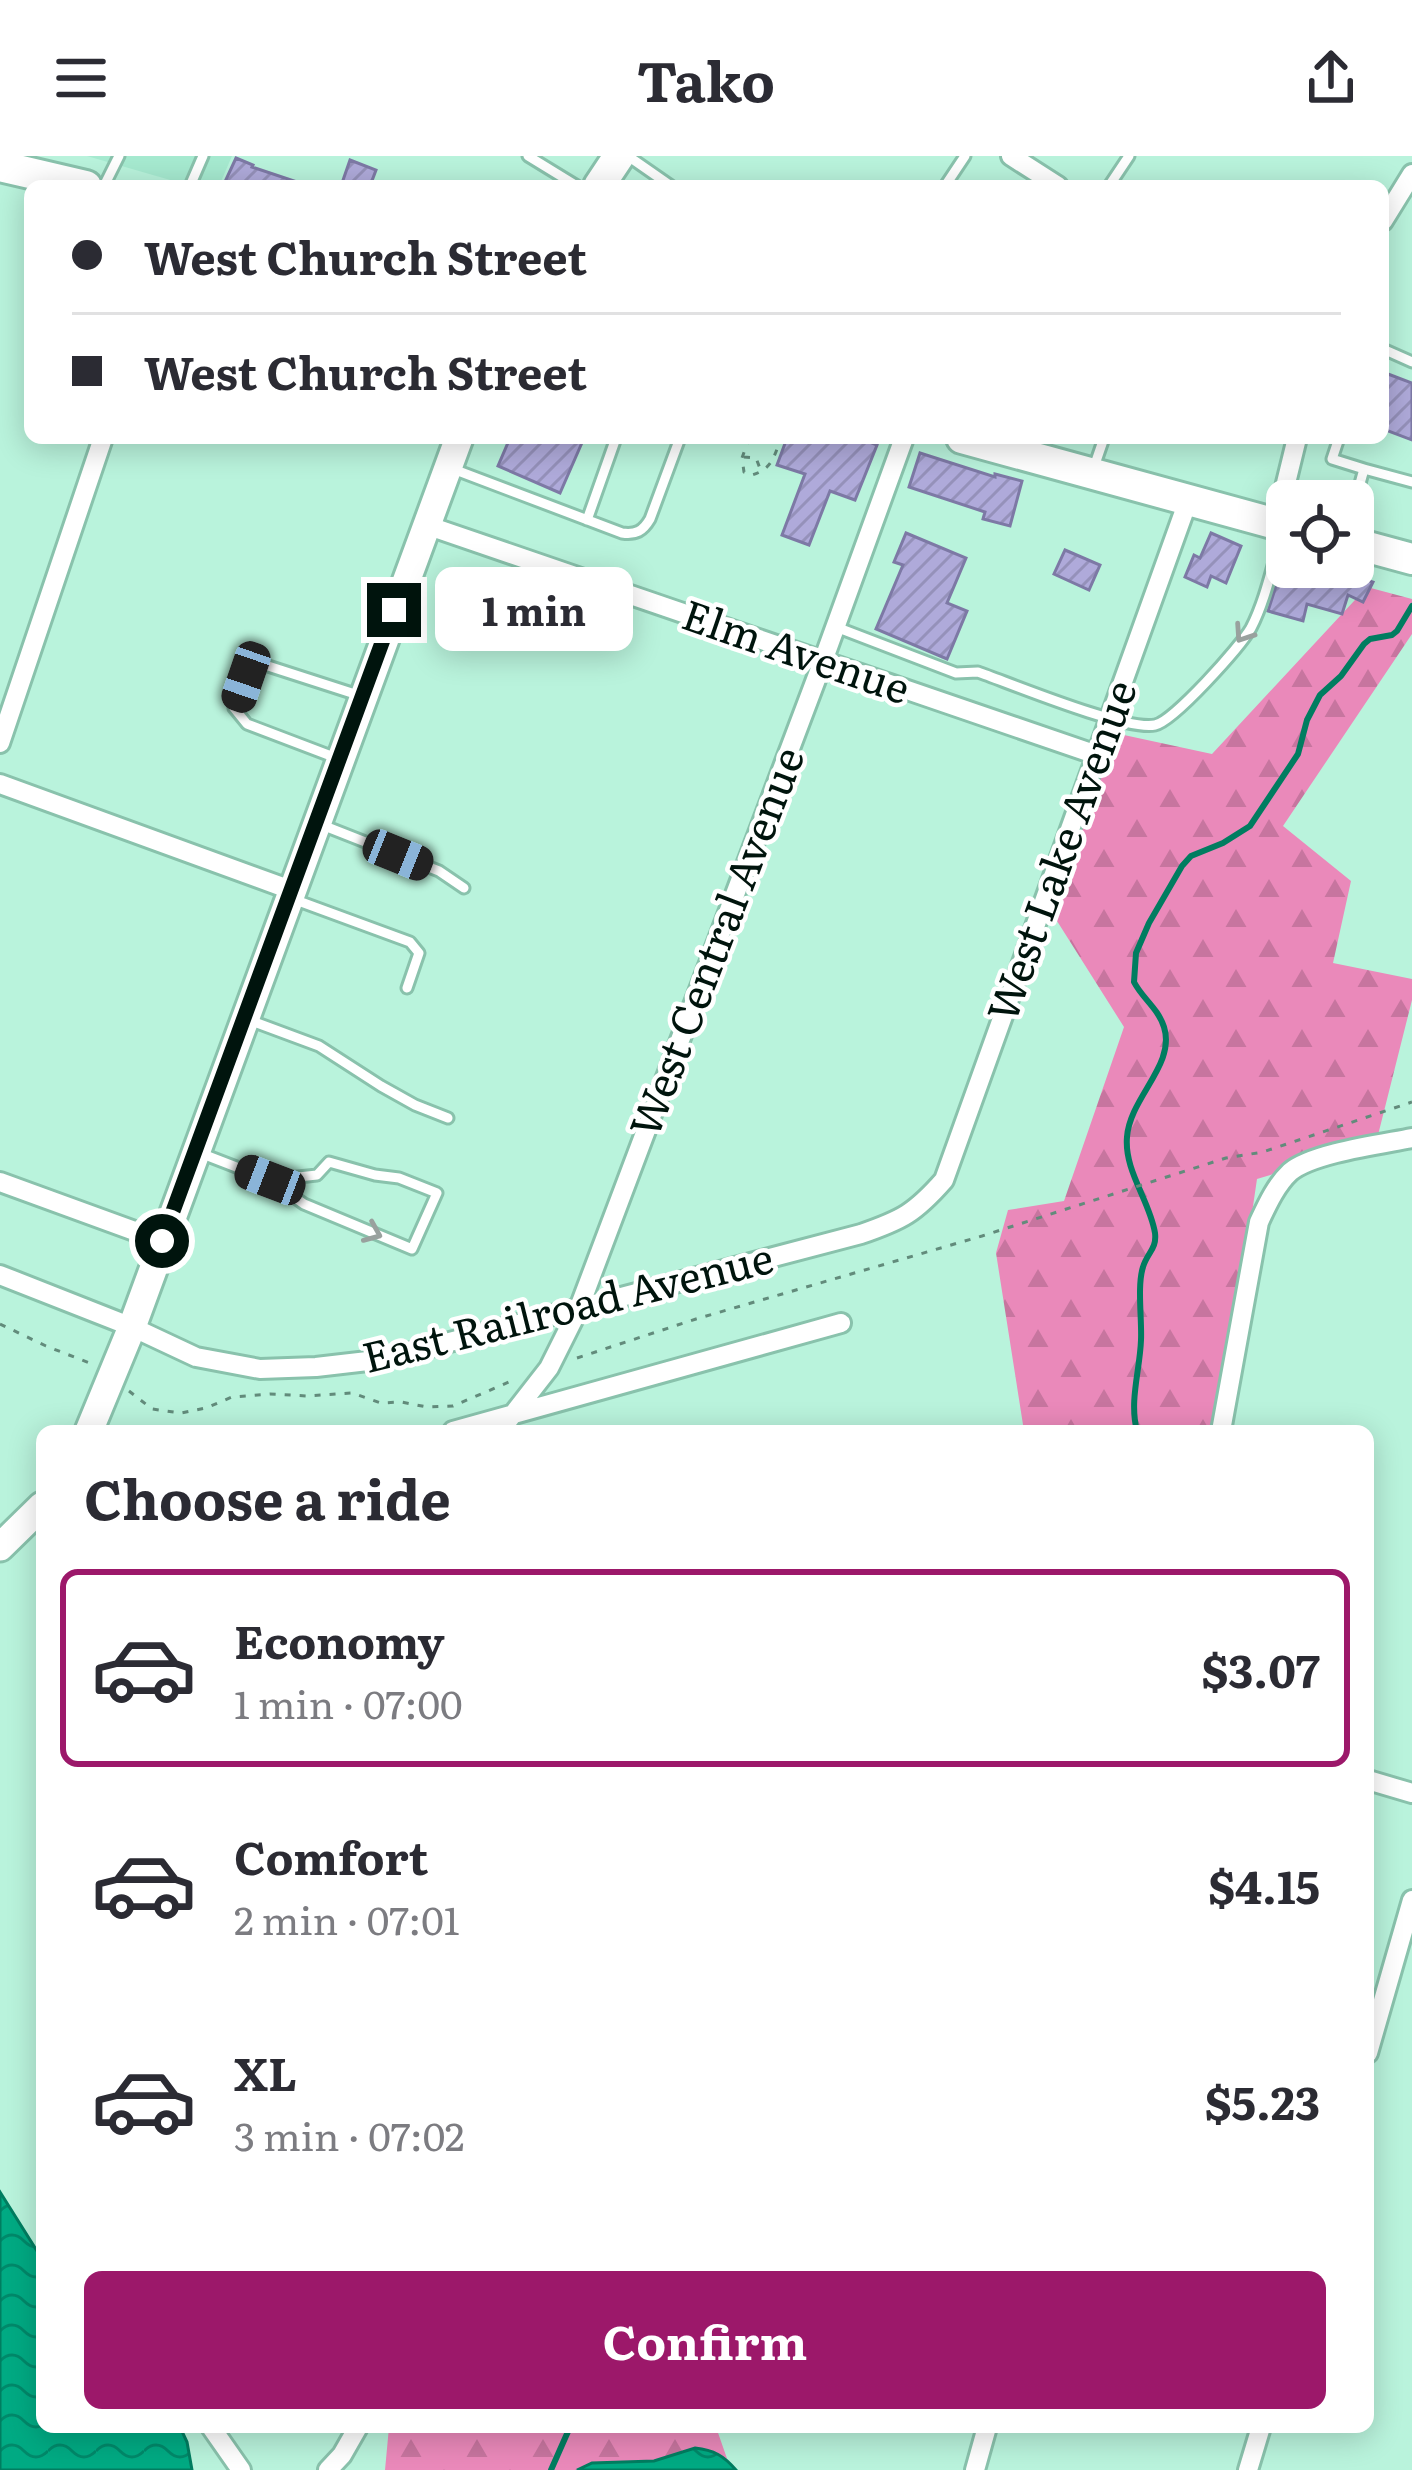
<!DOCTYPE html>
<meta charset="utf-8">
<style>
body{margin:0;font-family:Literata,serif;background:#f2f2f3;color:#2b2b33;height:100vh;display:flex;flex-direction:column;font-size:45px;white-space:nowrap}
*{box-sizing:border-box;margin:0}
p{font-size:39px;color:#7c7c81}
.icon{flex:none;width:66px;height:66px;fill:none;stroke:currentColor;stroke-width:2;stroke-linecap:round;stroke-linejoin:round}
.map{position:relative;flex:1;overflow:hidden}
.details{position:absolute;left:36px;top:1269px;width:1338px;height:1008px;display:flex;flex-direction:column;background:#fff;border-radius:18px;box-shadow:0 6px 30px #0003}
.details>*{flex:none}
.banner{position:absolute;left:24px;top:24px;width:1365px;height:264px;border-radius:18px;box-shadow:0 6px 30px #0003;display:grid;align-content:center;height:264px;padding:0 48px;background:#fff}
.fabs{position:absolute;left:1266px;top:324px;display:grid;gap:24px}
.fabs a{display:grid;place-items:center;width:108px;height:108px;border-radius:18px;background:#fff;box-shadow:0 6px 30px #0003;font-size:60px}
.end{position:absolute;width:54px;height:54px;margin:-27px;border:15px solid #00140d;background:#fff;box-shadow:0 0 0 6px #fff}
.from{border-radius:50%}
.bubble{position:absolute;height:84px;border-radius:18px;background:#fff;box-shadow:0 6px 30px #0003;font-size:39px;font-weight:700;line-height:84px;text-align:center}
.car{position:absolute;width:36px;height:72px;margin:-36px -18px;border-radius:15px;box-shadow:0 0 9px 3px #0007;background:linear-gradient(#222 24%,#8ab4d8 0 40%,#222 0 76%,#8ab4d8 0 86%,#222 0)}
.banner b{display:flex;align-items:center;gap:42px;height:114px;font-size:45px}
.banner b+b{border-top:3px solid #e1e1e2}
.banner i{width:30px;height:30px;background:#2b2b33}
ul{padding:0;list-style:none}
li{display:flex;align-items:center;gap:36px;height:198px;margin:0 24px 18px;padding:0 24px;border:6px solid transparent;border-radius:18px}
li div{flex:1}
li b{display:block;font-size:45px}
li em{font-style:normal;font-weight:700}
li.active{border-color:#9c186a}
li>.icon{width:108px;height:108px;stroke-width:1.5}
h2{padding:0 48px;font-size:54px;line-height:144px}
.cta{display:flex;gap:24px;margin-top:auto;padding:24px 48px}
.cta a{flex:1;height:138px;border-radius:18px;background:#9c186a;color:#fff;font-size:48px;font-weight:700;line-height:138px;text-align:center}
header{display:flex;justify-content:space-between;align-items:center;height:156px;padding:0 48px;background:#fff;font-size:54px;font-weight:700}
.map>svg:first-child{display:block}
.built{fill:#a6ead0}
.forest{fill:url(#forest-firs)}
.water{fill:url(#water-waves);stroke:#007d60;stroke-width:3}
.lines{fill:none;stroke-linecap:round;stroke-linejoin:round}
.stream{stroke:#007d60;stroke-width:6}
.building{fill:url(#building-hatch);stroke:#7d79a5;stroke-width:3}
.lane-casing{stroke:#89c2ac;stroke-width:15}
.street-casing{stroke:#89c2ac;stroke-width:24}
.secondary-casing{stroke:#89c2ac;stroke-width:33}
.primary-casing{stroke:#89c2ac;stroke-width:36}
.path{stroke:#628b7b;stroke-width:3;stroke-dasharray:6 9;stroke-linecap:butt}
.lane{stroke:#fff;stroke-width:9}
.street{stroke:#fff;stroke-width:18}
.secondary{stroke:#fff;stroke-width:27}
.primary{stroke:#fff;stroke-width:30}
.oneway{stroke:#99a19e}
.route{stroke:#00140d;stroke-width:15}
.labels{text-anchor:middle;stroke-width:9;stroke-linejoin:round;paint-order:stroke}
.street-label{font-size:42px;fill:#00140d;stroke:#fff}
</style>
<header><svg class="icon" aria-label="menu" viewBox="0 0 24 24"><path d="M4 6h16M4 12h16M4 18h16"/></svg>Tako<svg class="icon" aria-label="share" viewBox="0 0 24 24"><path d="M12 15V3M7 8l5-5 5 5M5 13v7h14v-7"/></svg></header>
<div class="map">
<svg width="1412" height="2314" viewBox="0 0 1412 2314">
<defs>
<pattern id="forest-firs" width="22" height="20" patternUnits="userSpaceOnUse" patternTransform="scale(3)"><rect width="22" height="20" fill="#ea89ba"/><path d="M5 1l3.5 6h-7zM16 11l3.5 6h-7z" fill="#c7759f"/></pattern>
<pattern id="water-waves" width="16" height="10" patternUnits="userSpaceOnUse" patternTransform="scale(3)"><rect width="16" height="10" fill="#00aa83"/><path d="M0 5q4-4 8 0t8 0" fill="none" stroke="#00896a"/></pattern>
<pattern id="building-hatch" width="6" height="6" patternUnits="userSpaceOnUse" patternTransform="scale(3)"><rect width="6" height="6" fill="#afaada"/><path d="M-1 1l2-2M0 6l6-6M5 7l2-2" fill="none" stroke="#9591ba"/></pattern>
</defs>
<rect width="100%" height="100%" fill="#b9f3dc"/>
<path class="built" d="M87 0H232L219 30H191Z"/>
<path class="forest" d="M1367 431 1412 443V478L1283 670 1351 725 1333 807 1412 823V844L1376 987 1257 1023 1220 1275H1024L996 1097 1008 1054 1064 1045 1124 871 1045 746 1110 576 1212 598Z
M389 2271H716L731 2314H385Z"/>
<path class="water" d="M0 2036 42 2103V2271H180L187 2286 192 2314H0Z
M695 2292C714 2294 724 2300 736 2314H577L592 2307 654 2305Z"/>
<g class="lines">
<path class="stream" d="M1137 1275C1129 1245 1140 1214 1141 1184 1142 1163 1137 1130 1143 1111 1147 1097 1157 1093 1155 1077 1150 1045 1124 1015 1127 981 1130 941 1176 909 1164 871 1158 852 1142 842 1134 826L1136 797 1149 767 1182 710 1191 700 1223 687 1250 670 1298 598 1307 564 1320 539 1341 520 1364 488 1370 483 1392 479 1397 475 1412 450
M551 2314 570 2271"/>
</g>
<path class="building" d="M236 2 253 9 252 11 300 27 299 30H223Z
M350 4 376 14 370 30H341Z
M1388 218 1412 227V284L1383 273V232Z
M510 282H584L560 337 498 310Z
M787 282H860L877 289 855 344 830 335 809 389 782 379 805 318 777 309Z
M920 297 995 321V318L1022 325 1010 370 983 363 985 356 909 331Z
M906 377 966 402 947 447 967 455 947 503 876 473 903 409 894 406Z
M1211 377 1241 390 1226 427 1211 420 1207 431 1185 421 1194 399 1200 402Z
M1065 394 1100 409 1089 434 1054 418Z
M1282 411H1307L1327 417 1329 411 1373 426 1363 446 1348 439 1342 458 1307 448 1303 465 1268 455Z"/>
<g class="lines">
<defs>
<path id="lane" d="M528 0 577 30
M628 0 671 30
M104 30 119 0
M190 30 203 0
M945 30 965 0
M1109 30 1129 0
M1383 193 1412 206
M1339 282 1332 303 1364 313 1353 353
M1094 311 1104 282
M453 313 622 377C636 379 643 375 650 363L680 282
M1364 313 1412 326
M587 364 616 282
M836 471 956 517 978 516C1012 528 1125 575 1155 569 1174 565 1240 491 1251 472 1266 443 1273 406 1283 375
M339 603 247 568 234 552 246 521 265 509 358 539
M322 669 439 715 464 732
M293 743 410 786 419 797 407 832
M249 864 319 890 381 930 415 949 448 962
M200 997 270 1024 304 1048 412 1093 437 1037 399 1022 375 1019 329 1006 317 1019 270 1024"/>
<path id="street" d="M1011 0 1058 30
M1383 65 1412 18
M1276 368 1297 282
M426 369 1097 599
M0 587 103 282
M0 628 291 734
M0 1026 162 1085
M0 1119 132 1171 196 1201 260 1213 316 1211 385 1203 861 1078C902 1064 915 1057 944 1024L1189 342
M453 1275 841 1167
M500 1275 549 1212 579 1152 823 505 904 282
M1221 1275 1259 1066C1267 1049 1276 1029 1290 1016 1312 997 1382 988 1412 982
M1368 1624 1412 1637
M1368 1897 1412 1744
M211 2271 241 2314
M328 2314 342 2299 358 2271
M975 2314 987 2271
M1248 2314 1261 2271"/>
<path id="secondary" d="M89 1275 132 1171 459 282
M0 1391 42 1350"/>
<path id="primary" d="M0 10 86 30
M599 30 619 0
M962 282 1287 371
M1353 387 1412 403"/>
</defs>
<use href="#lane" class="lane-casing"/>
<use href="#street" class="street-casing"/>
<use href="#secondary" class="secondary-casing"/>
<use href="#primary" class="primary-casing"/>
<path class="path" d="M749 282 742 302 744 316 752 319C772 313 774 301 781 282
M744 301 756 302 761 315
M0 1168 46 1190 92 1208
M577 1202 696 1163 982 1080 1226 1002 1263 996 1412 946
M129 1235 152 1253 181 1257 206 1252 232 1241 270 1238 307 1240 352 1237 381 1247 401 1246 427 1251 453 1250 516 1223"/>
<use href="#lane" class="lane"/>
<use href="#street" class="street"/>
<use href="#secondary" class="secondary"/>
<use href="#primary" class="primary"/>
</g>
<defs><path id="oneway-chevron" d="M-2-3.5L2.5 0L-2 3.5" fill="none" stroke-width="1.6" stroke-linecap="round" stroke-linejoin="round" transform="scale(3)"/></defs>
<g class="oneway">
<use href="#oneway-chevron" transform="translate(1243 478) rotate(124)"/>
<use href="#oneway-chevron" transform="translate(373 1077) rotate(23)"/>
</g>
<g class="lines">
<path class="route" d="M162 1085 394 454"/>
</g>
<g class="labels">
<g class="street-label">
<text transform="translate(796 496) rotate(19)" y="15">Elm Avenue</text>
<text transform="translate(1062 695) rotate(-70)" y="15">West Lake Avenue</text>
<text transform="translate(717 786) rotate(-69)" y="15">West Central Avenue</text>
<text transform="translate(568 1152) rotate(-14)" y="15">East Railroad Avenue</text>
</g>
</g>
</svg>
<div class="fabs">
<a><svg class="icon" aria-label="locate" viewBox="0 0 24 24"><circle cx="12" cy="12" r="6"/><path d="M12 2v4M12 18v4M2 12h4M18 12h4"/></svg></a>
</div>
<i class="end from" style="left:162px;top:1085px"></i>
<i class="end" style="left:394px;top:454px"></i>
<div class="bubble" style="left:435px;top:411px;width:198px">1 min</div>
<i class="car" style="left:246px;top:521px;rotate:199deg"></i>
<i class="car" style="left:398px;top:699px;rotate:112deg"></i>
<i class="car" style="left:270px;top:1024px;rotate:291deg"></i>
<div class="banner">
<b><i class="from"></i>West Church Street</b>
<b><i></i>West Church Street</b>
</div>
<section class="details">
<h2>Choose a ride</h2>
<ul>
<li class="active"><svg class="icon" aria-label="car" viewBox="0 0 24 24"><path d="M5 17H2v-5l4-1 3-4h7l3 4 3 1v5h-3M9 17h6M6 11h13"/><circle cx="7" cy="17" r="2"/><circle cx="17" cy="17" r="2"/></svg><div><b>Economy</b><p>1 min · 07:00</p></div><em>$3.07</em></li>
<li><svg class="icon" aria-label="car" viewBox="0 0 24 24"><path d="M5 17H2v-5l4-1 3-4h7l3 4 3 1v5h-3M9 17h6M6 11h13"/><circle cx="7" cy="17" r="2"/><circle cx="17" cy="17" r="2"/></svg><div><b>Comfort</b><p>2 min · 07:01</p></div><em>$4.15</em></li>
<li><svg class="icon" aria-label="car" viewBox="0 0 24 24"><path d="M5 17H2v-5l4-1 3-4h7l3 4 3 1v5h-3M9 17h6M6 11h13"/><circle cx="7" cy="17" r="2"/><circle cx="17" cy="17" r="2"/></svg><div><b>XL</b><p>3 min · 07:02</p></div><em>$5.23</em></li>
</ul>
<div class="cta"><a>Confirm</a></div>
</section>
</div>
